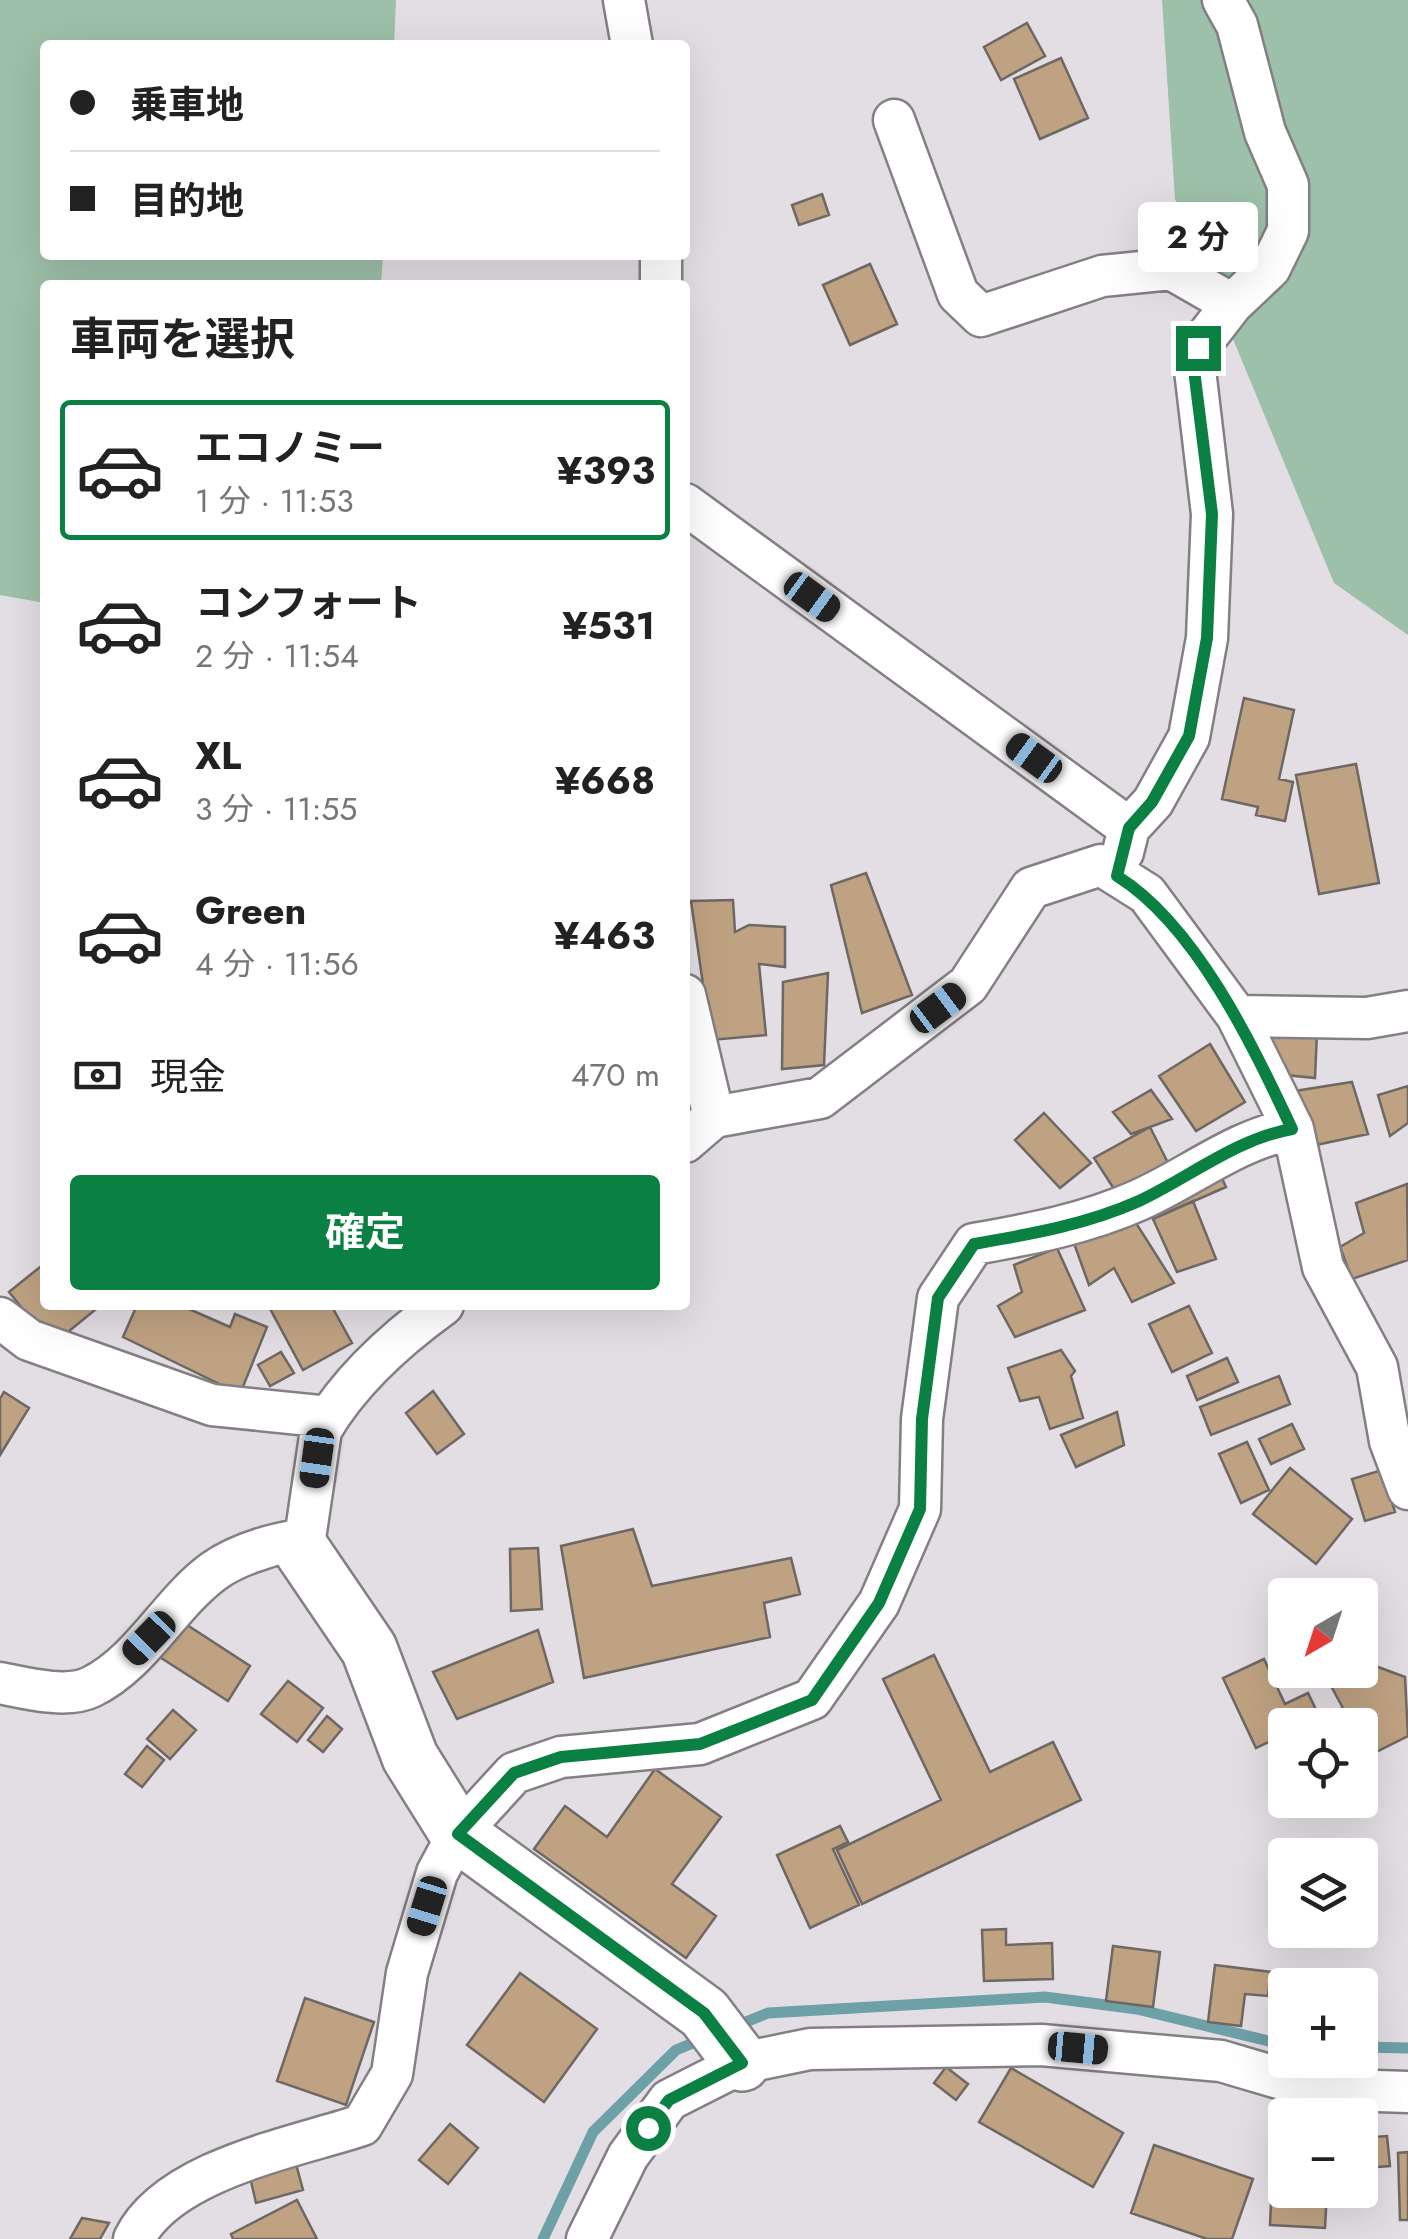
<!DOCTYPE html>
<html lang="ja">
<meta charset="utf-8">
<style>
body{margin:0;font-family:Jost,"Noto Sans JP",sans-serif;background:#f2f2f2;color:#222;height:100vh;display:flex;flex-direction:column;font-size:38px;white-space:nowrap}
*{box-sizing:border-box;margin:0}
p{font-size:32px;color:#767676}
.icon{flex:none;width:55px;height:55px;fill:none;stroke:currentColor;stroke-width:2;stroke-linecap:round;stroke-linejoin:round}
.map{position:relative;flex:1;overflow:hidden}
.side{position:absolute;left:40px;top:280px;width:650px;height:1030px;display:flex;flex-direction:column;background:#fff;border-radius:10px;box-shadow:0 10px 40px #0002}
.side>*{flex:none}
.top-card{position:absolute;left:40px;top:40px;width:650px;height:220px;border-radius:10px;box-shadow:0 10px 40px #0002;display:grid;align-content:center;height:220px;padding:0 30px;background:#fff}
.needle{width:65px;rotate:219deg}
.tools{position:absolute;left:1268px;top:1578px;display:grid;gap:20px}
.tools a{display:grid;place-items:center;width:110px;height:110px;border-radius:10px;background:#fff;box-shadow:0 10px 40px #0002;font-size:50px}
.end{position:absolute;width:45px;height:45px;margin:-22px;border:12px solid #0b8043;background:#fff;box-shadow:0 0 0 5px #fff}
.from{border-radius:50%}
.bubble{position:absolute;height:70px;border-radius:10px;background:#fff;box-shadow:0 10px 40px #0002;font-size:32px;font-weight:700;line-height:70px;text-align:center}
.car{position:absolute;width:30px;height:60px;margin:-30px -15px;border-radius:12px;box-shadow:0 0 8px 2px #0007;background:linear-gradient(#222 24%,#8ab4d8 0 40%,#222 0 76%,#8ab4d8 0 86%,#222 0)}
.top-card b{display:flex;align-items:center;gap:35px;height:95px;font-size:38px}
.top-card b+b{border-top:2px solid #e0e0e0}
.top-card i{width:25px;height:25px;background:#222}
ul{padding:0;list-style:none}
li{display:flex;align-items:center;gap:30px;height:140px;margin:0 20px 15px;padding:0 10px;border:5px solid transparent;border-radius:10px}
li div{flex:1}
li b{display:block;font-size:38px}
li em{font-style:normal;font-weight:700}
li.active{border-color:#0b8043}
li>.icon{width:90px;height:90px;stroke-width:1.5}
h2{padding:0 30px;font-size:45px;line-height:120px}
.pay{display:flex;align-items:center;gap:25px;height:110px;padding:0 30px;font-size:38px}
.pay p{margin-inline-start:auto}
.primary-button{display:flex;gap:20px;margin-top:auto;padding:20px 30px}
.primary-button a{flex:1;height:115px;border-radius:10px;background:#0b8043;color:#fff;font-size:40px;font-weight:700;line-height:115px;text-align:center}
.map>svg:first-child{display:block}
.green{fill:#9dc0a8}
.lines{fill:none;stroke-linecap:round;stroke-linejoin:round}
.stream{stroke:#6da0a7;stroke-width:11}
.building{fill:#bfa282;stroke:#6d6863;stroke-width:2.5}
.street-casing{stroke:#837f85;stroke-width:45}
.secondary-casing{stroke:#837f85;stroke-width:60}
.street{stroke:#fff;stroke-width:40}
.secondary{stroke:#fff;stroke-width:55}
.route{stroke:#0b8043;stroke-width:12}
</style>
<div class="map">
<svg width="1408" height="2239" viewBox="0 0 1408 2239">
<rect width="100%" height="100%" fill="#e3dee4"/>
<path class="green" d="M0 0H396L394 45H45V255H383L381 285H45V603L0 595Z
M1162 0H1408V635L1334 583 1175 199Z"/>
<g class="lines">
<path class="stream" d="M731 2028 768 2013 1045 1997 1137 2009 1285 2045
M1360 2047 1408 2048
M543 2239 593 2132 676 2050 705 2038"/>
</g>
<path class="building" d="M1027 23 1045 56 1001 80 984 47Z
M1061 58 1088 118 1040 139 1014 79Z
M822 194 829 215 799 225 792 205Z
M870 264 897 324 850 345 823 285Z
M1244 698 1294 710 1279 779 1293 782 1285 821 1256 815 1258 807 1222 799Z
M1356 764 1379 883 1319 894 1296 775Z
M866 873 912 995 862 1013 831 885Z
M733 900 735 932 749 925 785 927V967L759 964 766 1035 711 1040 691 901Z
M828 973 824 1065 782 1069 783 982Z
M1317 1032 1315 1078 1276 1074 1270 1034Z
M1210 1044 1245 1102 1196 1131 1159 1076Z
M1352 1082 1368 1134 1311 1146 1276 1094Z
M1408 1086V1123L1390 1136 1378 1095Z
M1151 1090 1172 1119 1131 1134 1113 1112Z
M1044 1113 1091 1163 1060 1188 1015 1140Z
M1150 1127 1168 1163 1116 1192 1094 1158Z
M1214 1161 1226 1187 1153 1219 1146 1197Z
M1407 1184 1408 1260 1352 1279 1340 1247 1364 1233 1356 1203Z
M1193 1201 1216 1259 1177 1272 1153 1219Z
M1129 1212 1174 1283 1132 1302 1114 1268 1089 1285 1071 1235Z
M1057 1248 1085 1310 1015 1337 998 1306 1022 1292 1014 1265Z
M45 1263V1305H101L52 1345 9 1292Z
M137 1305H180L230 1327 235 1314 267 1327 240 1394 123 1337Z
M268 1305H331L352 1343 303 1370Z
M1189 1306 1212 1353 1172 1372 1149 1324Z
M1061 1350 1075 1371 1071 1376 1083 1418 1050 1429 1039 1397 1020 1401 1008 1368Z
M281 1352 294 1373 270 1386 258 1365Z
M1227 1358 1238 1382 1197 1400 1187 1376Z
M1279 1376 1290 1404 1211 1435 1200 1407Z
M433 1391 464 1434 437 1454 406 1413Z
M4 1392 29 1408 0 1455V1399Z
M1117 1412 1124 1445 1076 1467 1061 1435Z
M1292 1424 1304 1449 1271 1464 1259 1439Z
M1247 1442 1269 1490 1241 1503 1219 1454Z
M1290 1468 1352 1519 1316 1564 1253 1514Z
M1382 1470 1395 1512 1365 1521 1352 1479Z
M633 1529 652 1586 791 1558 800 1594 764 1603 770 1637 584 1678 561 1546Z
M538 1548 542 1609 511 1611 510 1549Z
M181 1621 250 1666 228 1701 158 1656Z
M538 1630 553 1682 457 1719 433 1672Z
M934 1655 990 1772 1053 1742 1081 1800 862 1904 837 1850 941 1800 883 1679Z
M1264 1659 1285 1704 1308 1693 1320 1718 1305 1725H1285V1734L1256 1748 1223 1678Z
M1370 1664 1405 1677 1408 1736 1368 1756 1360 1740V1725H1352L1330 1684Z
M288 1681 323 1708 297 1742 261 1714Z
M173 1710 196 1730 170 1759 147 1739Z
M327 1716 342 1729 323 1752 308 1740Z
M147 1746 164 1760 142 1787 125 1774Z
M655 1769 721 1817 672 1884 716 1916 686 1958 534 1849 565 1806 607 1837Z
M840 1826 848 1842 833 1849 859 1905 810 1928 777 1855Z
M1006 1929V1945L1052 1943 1053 1979 984 1981 982 1930Z
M1113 1946 1160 1952 1153 2007 1106 2001Z
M1215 1965 1271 1972 1268 1996 1245 1994 1241 2026 1208 2022Z
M520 1973 597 2029 544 2102 467 2045Z
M305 1998 374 2022 346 2105 277 2081Z
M946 2067 968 2084 956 2100 934 2083Z
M1011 2068 1123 2133 1093 2187 979 2122Z
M450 2124 478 2148 448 2184 419 2160Z
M1274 2135 1285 2136V2190H1327L1325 2228 1270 2225Z
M1387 2136 1390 2166 1364 2168 1361 2138Z
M1154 2145 1253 2179 1232 2239H1207L1131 2213Z
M1408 2152V2220H1400L1398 2153Z
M296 2164 303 2190 256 2203 250 2177Z
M297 2200 317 2239H233L231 2234Z
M82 2218 109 2223 100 2239H70Z"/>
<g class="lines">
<defs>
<path id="street" d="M624 0 632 45
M1223 0 1237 25 1265 132 1288 185V231L1270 268 1232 304
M894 120 958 294 981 316 1102 276 1171 269 1232 304 1198 348 1195 370 1212 514 1207 638 1189 737 1153 802 1129 828
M661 255V285
M685 504 1129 828 1123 852
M685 995 714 1117
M1237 1016 1367 1018 1408 1011
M685 1142 714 1117 820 1098 968 985 1031 888 1101 865 1147 894 1237 1016 1293 1129 1323 1267 1377 1367 1390 1441 1408 1489
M0 1318 29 1340 212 1405 329 1417
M303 1552 321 1430C350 1380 396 1339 443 1305
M0 1683C25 1688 67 1699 91 1687 142 1662 169 1604 214 1571 235 1556 267 1546 292 1541L303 1552
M134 2239C168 2170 292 2148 362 2125L392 2074 407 1973 437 1873 458 1834 514 1773 561 1757 700 1744 812 1699 879 1603 920 1509 922 1419 938 1298 974 1244C1031 1234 1085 1224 1139 1200 1191 1177 1236 1139 1293 1129
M587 2239 628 2156 669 2100 742 2063 810 2049 1041 2045 1221 2061 1316 2089 1408 2092"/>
<path id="secondary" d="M303 1552 369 1649 410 1757 458 1834 704 2013 742 2063"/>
</defs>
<use href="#street" class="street-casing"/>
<use href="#secondary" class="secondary-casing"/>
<use href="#street" class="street"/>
<use href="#secondary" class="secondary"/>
</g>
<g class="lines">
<path class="route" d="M648 2128 669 2100 742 2063 704 2013 458 1834 514 1773 561 1757 700 1744 812 1700 879 1603 920 1509 922 1419 938 1298 974 1244C1031 1234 1085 1225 1139 1201 1190 1177 1236 1139 1292 1129 1253 1046 1196 925 1117 876L1129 828 1152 802 1189 736 1207 638 1212 514 1194 370 1198 348"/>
</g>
</svg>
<div class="tools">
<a><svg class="needle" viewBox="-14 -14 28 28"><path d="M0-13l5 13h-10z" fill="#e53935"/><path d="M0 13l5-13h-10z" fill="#767676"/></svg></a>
<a><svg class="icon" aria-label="locate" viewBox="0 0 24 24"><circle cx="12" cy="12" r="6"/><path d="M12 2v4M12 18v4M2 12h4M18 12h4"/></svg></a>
<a><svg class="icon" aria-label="layers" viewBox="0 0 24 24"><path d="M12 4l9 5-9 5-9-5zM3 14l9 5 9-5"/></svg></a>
<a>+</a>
<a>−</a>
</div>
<i class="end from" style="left:648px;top:2128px"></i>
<i class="end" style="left:1198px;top:348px"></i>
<div class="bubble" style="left:1138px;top:202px;width:120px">2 分</div>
<i class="car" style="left:812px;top:597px;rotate:126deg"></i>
<i class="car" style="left:1034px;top:758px;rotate:306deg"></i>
<i class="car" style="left:938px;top:1008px;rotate:53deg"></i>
<i class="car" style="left:317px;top:1458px;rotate:188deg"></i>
<i class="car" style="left:149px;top:1638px;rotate:224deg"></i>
<i class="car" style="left:427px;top:1906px;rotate:197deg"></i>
<i class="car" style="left:1078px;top:2048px;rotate:95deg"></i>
<div class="top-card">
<b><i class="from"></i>乗車地</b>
<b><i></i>目的地</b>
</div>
<section class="side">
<h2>車両を選択</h2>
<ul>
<li class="active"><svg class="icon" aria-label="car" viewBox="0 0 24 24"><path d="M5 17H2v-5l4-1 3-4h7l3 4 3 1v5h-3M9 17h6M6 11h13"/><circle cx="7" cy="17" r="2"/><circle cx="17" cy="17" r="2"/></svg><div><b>エコノミー</b><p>1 分 · 11:53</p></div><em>¥393</em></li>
<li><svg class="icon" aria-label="car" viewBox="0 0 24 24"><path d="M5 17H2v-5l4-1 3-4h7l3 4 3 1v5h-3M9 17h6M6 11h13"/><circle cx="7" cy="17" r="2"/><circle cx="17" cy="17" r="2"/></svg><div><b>コンフォート</b><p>2 分 · 11:54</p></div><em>¥531</em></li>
<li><svg class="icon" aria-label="car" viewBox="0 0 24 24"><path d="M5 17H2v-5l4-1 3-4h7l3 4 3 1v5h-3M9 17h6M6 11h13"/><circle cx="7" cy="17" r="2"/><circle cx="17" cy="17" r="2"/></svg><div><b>XL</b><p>3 分 · 11:55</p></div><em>¥668</em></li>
<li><svg class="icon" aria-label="car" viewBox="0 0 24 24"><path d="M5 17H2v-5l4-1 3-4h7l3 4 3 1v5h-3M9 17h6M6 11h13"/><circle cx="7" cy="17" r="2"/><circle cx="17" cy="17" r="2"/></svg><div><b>Green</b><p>4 分 · 11:56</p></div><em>¥463</em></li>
</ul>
<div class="pay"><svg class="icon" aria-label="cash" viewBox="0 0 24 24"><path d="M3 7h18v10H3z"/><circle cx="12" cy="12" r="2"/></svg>現金<p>470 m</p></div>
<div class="primary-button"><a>確定</a></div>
</section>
</div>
